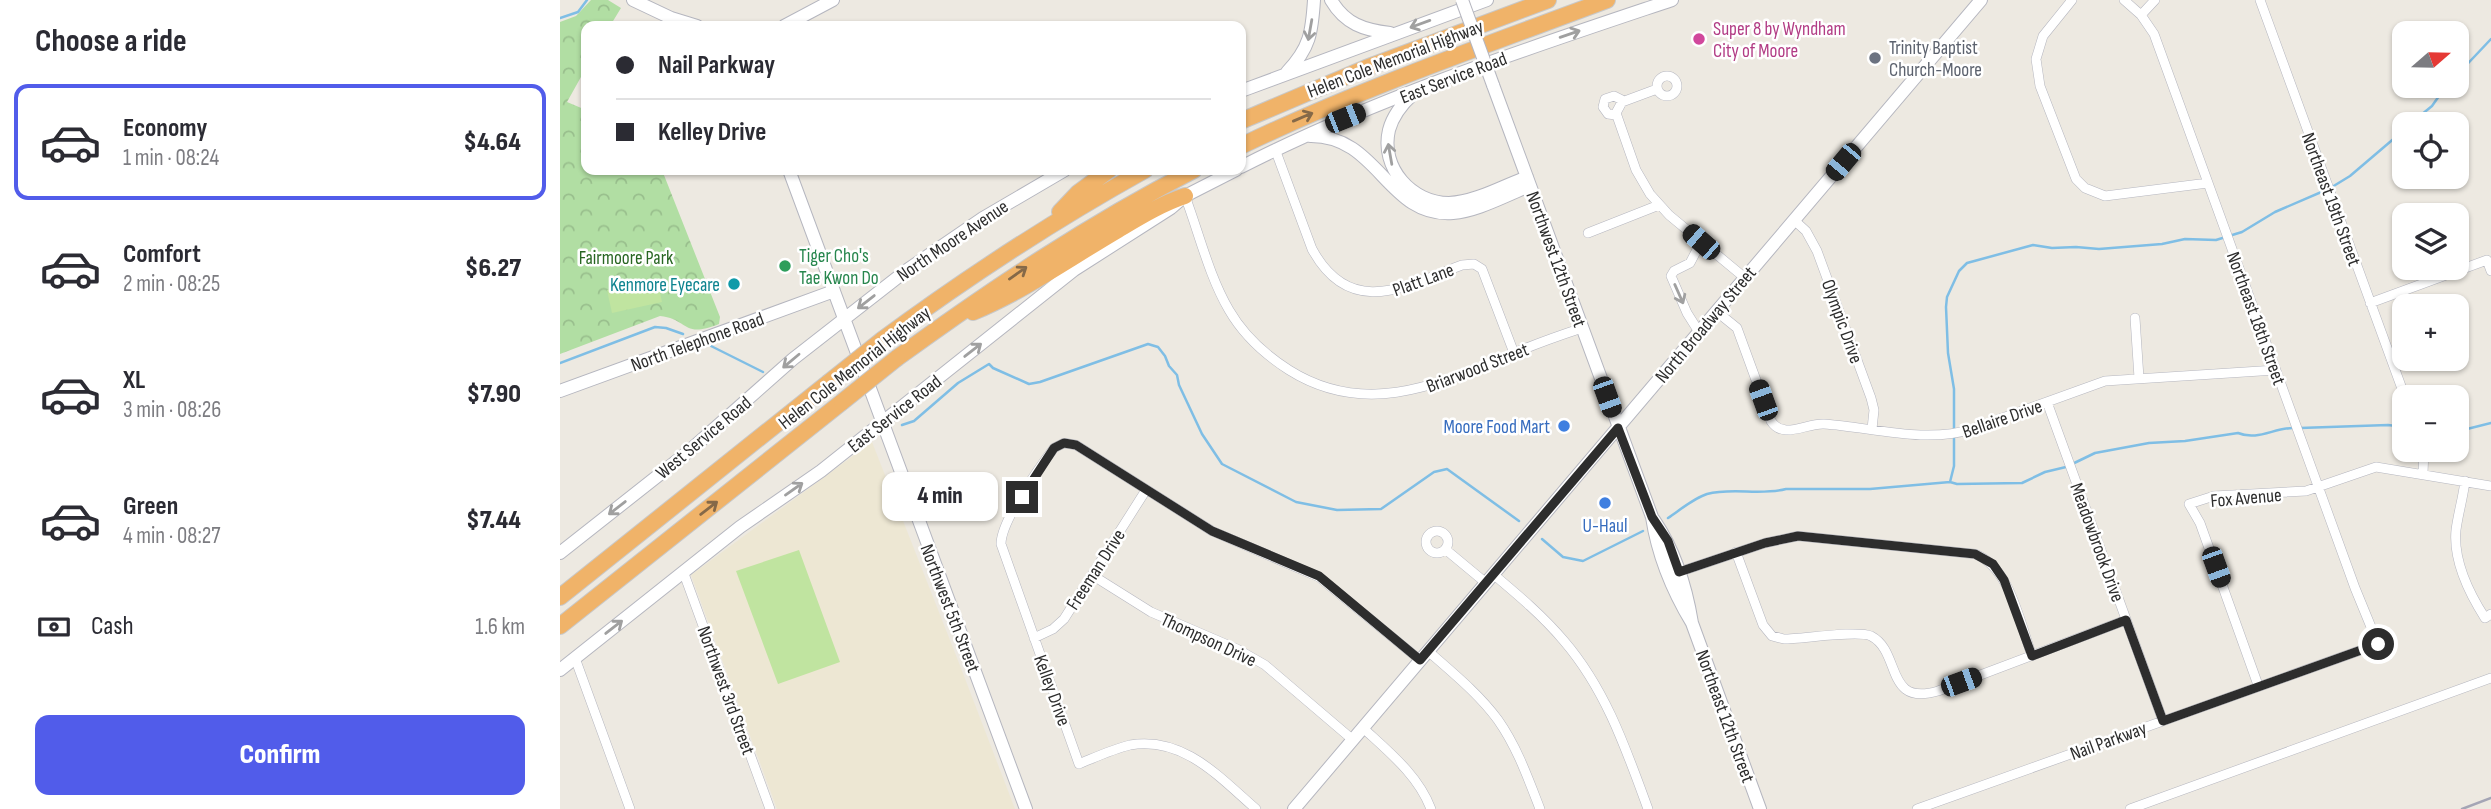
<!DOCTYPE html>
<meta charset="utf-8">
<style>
body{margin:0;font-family:"Sofia Sans Condensed",sans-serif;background:#f7f7f7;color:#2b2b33;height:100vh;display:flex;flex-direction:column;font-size:26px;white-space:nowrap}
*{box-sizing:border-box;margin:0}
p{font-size:23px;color:#7c7c81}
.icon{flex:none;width:38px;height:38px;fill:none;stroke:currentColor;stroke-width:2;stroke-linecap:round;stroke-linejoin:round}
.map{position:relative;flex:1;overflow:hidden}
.sheet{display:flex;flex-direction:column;background:#fff;width:560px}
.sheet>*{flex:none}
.guide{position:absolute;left:21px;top:21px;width:665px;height:154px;border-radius:14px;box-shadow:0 2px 5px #0004;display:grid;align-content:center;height:154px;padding:0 35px;background:#fff}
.needle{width:46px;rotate:70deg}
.fabs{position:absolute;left:1832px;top:21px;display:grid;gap:14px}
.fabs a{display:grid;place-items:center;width:77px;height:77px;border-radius:14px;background:#fff;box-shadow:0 2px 5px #0004;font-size:35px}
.end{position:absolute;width:32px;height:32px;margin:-16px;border:9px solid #2d2d2d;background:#fff;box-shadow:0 0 0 4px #fff}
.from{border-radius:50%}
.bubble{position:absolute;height:49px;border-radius:14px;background:#fff;box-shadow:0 2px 5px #0004;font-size:23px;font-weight:800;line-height:49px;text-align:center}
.car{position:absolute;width:21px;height:42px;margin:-21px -10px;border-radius:9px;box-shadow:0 0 5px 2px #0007;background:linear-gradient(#222 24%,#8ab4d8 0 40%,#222 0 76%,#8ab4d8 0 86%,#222 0)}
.guide b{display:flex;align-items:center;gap:24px;height:66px;font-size:26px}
.guide b+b{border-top:2px solid #e1e1e2}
.guide i{width:18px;height:18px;background:#2b2b33}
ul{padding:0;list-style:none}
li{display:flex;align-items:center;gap:21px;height:116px;margin:0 14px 10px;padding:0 21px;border:4px solid transparent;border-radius:14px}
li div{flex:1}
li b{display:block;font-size:26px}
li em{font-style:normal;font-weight:800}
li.on{border-color:#515cea}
li>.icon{width:63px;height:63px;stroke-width:1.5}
h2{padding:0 35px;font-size:32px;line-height:84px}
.pay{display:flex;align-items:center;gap:18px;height:77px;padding:0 35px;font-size:26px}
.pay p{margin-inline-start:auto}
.action{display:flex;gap:14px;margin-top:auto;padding:14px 35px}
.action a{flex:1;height:80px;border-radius:14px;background:#515cea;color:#fff;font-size:28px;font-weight:800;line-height:80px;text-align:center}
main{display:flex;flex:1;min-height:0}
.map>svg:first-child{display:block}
.education{fill:#ede7d3}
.forest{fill:url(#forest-crowns)}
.pitch{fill:#c0e4a0}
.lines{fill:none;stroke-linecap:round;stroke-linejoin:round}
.stream{stroke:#7fbee5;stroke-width:2.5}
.street-casing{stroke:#b5b6bf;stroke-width:10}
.secondary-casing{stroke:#b5b6bf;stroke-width:14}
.highway-casing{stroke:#c8c8c8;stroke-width:18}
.street{stroke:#fff;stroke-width:9}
.secondary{stroke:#fff;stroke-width:12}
.highway{stroke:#f0b369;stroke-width:16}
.rail{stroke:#a4a5b5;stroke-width:2.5}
.secondary-bridge-casing{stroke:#b5b6bf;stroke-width:14;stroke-linecap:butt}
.highway-bridge-casing{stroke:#c8c8c8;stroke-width:18;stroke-linecap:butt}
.secondary-bridge{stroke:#fff;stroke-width:12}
.highway-bridge{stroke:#f0b369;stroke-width:16}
.oneway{stroke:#a0a0a0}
.oneway2{stroke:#856948}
.route{stroke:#2d2d2d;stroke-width:9}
.hotel-dot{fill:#d1479c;stroke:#fff;stroke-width:2.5}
.worship-dot{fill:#6b7280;stroke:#fff;stroke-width:2.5}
.leisure-dot{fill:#2e9e5b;stroke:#fff;stroke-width:2.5}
.culture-dot{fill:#0f9aa8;stroke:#fff;stroke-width:2.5}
.shop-dot{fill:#3f7fe0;stroke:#fff;stroke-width:2.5}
.labels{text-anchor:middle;stroke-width:5;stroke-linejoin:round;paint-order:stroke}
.hotel-label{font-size:19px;fill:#b23c85;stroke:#fff;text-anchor:start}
.worship-label{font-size:19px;fill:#5b616d;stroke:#fff;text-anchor:start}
.street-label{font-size:19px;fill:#2d2d2d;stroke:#fff}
.leisure-label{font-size:19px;fill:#27864d;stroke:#fff;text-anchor:start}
.park-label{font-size:19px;fill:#286622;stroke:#fff}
.culture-label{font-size:19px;fill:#0d838f;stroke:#fff;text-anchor:end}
.shop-label{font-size:19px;fill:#366cbe;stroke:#fff;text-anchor:end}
</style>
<main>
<section class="sheet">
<h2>Choose a ride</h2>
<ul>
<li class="on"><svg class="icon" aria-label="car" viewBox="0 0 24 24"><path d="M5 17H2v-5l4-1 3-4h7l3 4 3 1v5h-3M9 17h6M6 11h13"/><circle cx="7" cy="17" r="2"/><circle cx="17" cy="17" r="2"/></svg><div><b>Economy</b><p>1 min · 08:24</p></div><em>$4.64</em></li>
<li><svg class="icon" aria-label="car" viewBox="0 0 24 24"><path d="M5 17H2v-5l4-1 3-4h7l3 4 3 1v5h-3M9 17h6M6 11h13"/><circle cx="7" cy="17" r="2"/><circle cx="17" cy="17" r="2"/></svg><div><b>Comfort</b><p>2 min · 08:25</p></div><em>$6.27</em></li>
<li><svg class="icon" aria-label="car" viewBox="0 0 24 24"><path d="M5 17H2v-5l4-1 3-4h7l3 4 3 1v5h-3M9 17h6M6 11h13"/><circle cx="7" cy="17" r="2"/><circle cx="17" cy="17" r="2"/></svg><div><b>XL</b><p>3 min · 08:26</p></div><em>$7.90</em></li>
<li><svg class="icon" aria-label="car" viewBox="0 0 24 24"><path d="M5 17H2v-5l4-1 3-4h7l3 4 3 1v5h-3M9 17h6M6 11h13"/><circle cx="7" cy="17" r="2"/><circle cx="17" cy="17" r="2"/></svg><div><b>Green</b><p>4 min · 08:27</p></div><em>$7.44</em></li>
</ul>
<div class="pay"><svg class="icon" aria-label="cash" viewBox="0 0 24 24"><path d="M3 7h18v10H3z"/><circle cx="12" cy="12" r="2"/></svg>Cash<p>1.6 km</p></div>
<div class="action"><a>Confirm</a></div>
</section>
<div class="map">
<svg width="1931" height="809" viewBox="0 0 1931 809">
<defs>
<pattern id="forest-crowns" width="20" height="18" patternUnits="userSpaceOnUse" patternTransform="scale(1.75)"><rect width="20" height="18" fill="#b1dea3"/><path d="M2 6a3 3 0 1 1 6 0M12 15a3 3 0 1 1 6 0" fill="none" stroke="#99bf8d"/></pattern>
</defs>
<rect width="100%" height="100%" fill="#ede9e1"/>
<path class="education" d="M312 442 399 663 455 809H217L131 575Z"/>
<path class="forest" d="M31 0H48L61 8 50 26H26V68L7 102 26 110V170H102L160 317 159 324C122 339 129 319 100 316L0 354V22L16 16Z"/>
<path class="pitch" d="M97 279 102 302 52 313 47 290Z
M239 550 280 662 218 684 176 571Z"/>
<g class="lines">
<path class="stream" d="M0 18 18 12 27 0
M1897 75 1931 39
M1850 124 1872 106 1886 86
M1772 187 1790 176 1844 130
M151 346 203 372
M0 363 95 327 106 328 123 334
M342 425 354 421 398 383 429 364 433 368 469 384 480 382 588 344 598 347 605 356 609 366 617 375 619 385 642 434 662 464 736 502 777 510 821 509 874 472 887 469 959 521
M1740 428 1828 425 1844 427
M1897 428 1907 429 1931 423
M1394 430V389L1388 353 1386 307 1387 297 1399 271 1407 263 1473 245 1492 248 1516 247 1539 249 1602 244 1625 239 1656 240 1682 232 1715 212 1766 190
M1390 482 1394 466V437
M1108 518C1120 510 1134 498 1147 494 1173 487 1200 496 1226 489H1310L1390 482 1397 484 1462 483 1485 472 1506 467 1535 453 1589 443 1625 441 1678 433C1697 441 1714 428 1733 428
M982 539 1003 557 1023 561 1083 531"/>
<defs>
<path id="street" d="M1512 0 1483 36 1476 59 1480 86 1516 179 1525 188 1545 196 1648 183
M1700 0 1845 397
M1581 15 1595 0
M1097 86a10 10 0 1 1 20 0a10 10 0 1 1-20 0Z
M1097 89 1062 102 1056 113 1076 170 1090 194 1109 215 1185 278
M1056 115 1048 114 1043 107 1045 99 1054 96 1064 101
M715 149 752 249C790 319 845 287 902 265L914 264 922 269 954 353
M625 196C639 233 649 276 669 310 684 336 704 354 729 370 805 418 877 385 952 354 975 344 998 336 1022 328
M1234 220 1246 231 1257 251 1311 398 1314 410 1312 429
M1028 233 1099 205
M1810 303 1927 260 1931 271
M1156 311 1177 328 1211 421C1223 440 1246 423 1264 424 1311 427 1365 444 1412 429L1545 381 1716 370
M1575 318 1579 378
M1139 332 1127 313 1111 276 1114 271 1130 263 1141 242
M1487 402 1603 721
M1863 473 1864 450
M1905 481C1903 498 1898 514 1896 530 1893 560 1909 593 1925 618L1931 614
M866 542a11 11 0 1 1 22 0a11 11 0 1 1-22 0Z
M885 549 926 583
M1176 552 1203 625 1212 636 1224 639C1242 639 1297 630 1311 636 1342 652 1324 707 1378 691L1566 620
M123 571 210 809
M1119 572 1205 543 1238 536 1415 554C1450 567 1460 623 1472 656
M933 574C958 595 983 616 1004 641 1046 690 1066 749 1088 809
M532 575 591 612 677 649 705 665 793 740
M474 638 493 629 504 619 586 490
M868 651C893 673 919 694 938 720 957 747 968 778 980 809
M15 658 70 809
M1698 685 1640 523 1629 504 1654 496 1746 491 1816 467 1931 486
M803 728C829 752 858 775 871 809
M696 809C660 778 624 736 570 745 553 749 536 757 519 764L441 544C441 521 479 468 494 448L504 443 516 445 652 531 759 577 860 660
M1357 809 1818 644 1795 588 1594 34 1581 15 1564 0
M1570 809 1931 678"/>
<path id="secondary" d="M73 0 111 18 137 26
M771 0C785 24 804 30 830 33
M224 26 273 0
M727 72C750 48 752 32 754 0
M933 85 1092 517C1098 556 1112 590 1132 623
M681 91 927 0
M853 94C842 104 833 115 829 130 820 168 852 203 889 203 915 202 943 186 967 177
M750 136C819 135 827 218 893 213 918 211 946 195 970 186
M681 167C818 97 966 49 1112 0
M229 170 466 809
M0 391 274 291
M1094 520C1115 551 1126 586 1132 623L1200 809
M0 553 128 452 233 359 347 270 423 218 505 170
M0 670 180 527 261 471 514 270 611 208 625 196 676 170
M734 809 1421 0"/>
<path id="highway" d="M681 121 806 68 988 0
M681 146C799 89 924 46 1047 0
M500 212 518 193 549 170
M413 312C464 291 510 258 558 230 580 217 601 204 625 196
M322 340C406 278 493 221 585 170
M337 358C432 289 529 224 634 170
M0 597 268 383
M0 626 282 402"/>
</defs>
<use href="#street" class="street-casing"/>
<use href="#secondary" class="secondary-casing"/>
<use href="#highway" class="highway-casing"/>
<use href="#street" class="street"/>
<use href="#secondary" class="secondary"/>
<use href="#highway" class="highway"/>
<path class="rail" d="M1902 809 1931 798"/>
<defs>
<path id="secondary-bridge" d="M902 0 933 85"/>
<path id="highway-bridge" d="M268 383 322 340
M282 402 337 358"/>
</defs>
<use href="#secondary-bridge" class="secondary-bridge-casing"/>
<use href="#highway-bridge" class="highway-bridge-casing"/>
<use href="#secondary-bridge" class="secondary-bridge"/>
<use href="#highway-bridge" class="highway-bridge"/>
</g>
<defs><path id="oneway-shaft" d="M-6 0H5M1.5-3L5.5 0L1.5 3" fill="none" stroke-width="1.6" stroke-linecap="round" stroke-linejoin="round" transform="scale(1.75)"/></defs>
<g class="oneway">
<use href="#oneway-shaft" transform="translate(860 24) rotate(160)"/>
<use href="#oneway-shaft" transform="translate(750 30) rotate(100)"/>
<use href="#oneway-shaft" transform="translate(1010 34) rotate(-19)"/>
<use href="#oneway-shaft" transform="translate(830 154) rotate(-100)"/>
<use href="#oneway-shaft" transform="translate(1119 294) rotate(66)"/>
<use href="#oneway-shaft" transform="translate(306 302) rotate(142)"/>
<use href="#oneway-shaft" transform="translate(413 350) rotate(-38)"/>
<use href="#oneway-shaft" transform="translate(231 361) rotate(140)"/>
<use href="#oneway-shaft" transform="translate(234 489) rotate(-35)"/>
<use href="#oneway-shaft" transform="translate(57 508) rotate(142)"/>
<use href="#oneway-shaft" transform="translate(54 627) rotate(-38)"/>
</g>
<g class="oneway2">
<use href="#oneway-shaft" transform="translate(743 117) rotate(-23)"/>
<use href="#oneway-shaft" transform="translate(458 273) rotate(-35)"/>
<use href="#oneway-shaft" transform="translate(149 508) rotate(-38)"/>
</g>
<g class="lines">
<path class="route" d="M462 497 494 448 504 443 516 445 652 531 759 576 860 660 1058 428 1092 517 1108 541 1119 572 1205 543 1238 536 1415 554 1433 564 1444 580 1472 656 1566 620 1603 721 1818 644"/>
</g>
<circle class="hotel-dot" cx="1139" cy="39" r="7"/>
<circle class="worship-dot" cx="1315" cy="58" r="7"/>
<circle class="leisure-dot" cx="225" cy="266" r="7"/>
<circle class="culture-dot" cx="174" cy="284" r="7"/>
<g class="shop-dot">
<circle cx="1004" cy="426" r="7"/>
<circle cx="1045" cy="503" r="7"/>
</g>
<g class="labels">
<g class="hotel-label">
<text x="1153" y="35">Super 8 by Wyndham<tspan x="1153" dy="22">City of Moore</tspan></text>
</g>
<g class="worship-label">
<text x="1329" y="54">Trinity Baptist<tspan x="1329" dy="22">Church-Moore</tspan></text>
</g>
<g class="street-label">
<text transform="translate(835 58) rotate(-21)" y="7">Helen Cole Memorial Highway</text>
<text transform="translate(893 77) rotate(-21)" y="7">East Service Road</text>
<text transform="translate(1772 199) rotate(70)" y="7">Northeast 19th Street</text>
<text transform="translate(392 240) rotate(-34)" y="7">North Moore Avenue</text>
<text transform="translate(997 259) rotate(70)" y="7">Northwest 12th Street</text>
<text transform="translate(863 279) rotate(-20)" y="7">Platt Lane</text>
<text transform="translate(1697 318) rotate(70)" y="7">Northeast 18th Street</text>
<text transform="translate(1283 321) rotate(70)" y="7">Olympic Drive</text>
<text transform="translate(1145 324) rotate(-50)" y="7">North Broadway Street</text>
<text transform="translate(137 341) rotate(-20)" y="7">North Telephone Road</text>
<text transform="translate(294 367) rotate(-38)" y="7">Helen Cole Memorial Highway</text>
<text transform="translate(917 367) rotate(-21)" y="7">Briarwood Street</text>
<text transform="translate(334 413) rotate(-38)" y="7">East Service Road</text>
<text transform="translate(1442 418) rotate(-19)" y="7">Bellaire Drive</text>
<text transform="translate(143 437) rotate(-40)" y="7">West Service Road</text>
<text transform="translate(1686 497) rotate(-5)" y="7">Fox Avenue</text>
<text transform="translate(1538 542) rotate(70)" y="7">Meadowbrook Drive</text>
<text transform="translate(535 569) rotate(-57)" y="7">Freeman Drive</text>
<text transform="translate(391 608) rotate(69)" y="7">Northwest 5th Street</text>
<text transform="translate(649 639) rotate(25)" y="7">Thompson Drive</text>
<text transform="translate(167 690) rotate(70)" y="7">Northwest 3rd Street</text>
<text transform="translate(493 690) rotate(70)" y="7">Kelley Drive</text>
<text transform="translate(1166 716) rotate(70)" y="7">Northeast 12th Street</text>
<text transform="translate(1548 740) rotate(-20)" y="7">Nail Parkway</text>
</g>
<g class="leisure-label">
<text x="239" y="262">Tiger Cho's<tspan x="239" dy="22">Tae Kwon Do</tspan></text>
</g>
<g class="park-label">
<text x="66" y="264">Fairmoore Park</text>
</g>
<g class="culture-label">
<text x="160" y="291">Kenmore Eyecare</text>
</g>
<g class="shop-label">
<text x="990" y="433">Moore Food Mart</text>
<text x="1045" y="532" text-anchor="middle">U-Haul</text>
</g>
</g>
</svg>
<div class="fabs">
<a><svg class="needle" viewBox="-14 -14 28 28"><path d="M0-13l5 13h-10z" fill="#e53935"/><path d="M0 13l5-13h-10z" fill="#7c7c81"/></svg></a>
<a><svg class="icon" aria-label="locate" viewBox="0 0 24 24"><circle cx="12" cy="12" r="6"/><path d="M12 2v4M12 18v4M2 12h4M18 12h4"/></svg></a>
<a><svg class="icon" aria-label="layers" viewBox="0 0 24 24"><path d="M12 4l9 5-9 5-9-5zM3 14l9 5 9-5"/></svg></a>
<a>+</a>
<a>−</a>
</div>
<i class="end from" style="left:1818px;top:644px"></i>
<i class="end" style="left:462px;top:497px"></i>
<div class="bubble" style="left:322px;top:472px;width:116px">4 min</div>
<i class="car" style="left:785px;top:118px;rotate:68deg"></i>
<i class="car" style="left:1283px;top:162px;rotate:220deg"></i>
<i class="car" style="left:1141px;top:242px;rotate:311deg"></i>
<i class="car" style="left:1047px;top:397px;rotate:160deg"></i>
<i class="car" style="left:1203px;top:400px;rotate:340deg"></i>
<i class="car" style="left:1656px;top:567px;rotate:160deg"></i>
<i class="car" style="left:1401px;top:682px;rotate:70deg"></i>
<div class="guide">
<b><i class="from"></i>Nail Parkway</b>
<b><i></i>Kelley Drive</b>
</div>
</div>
</main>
